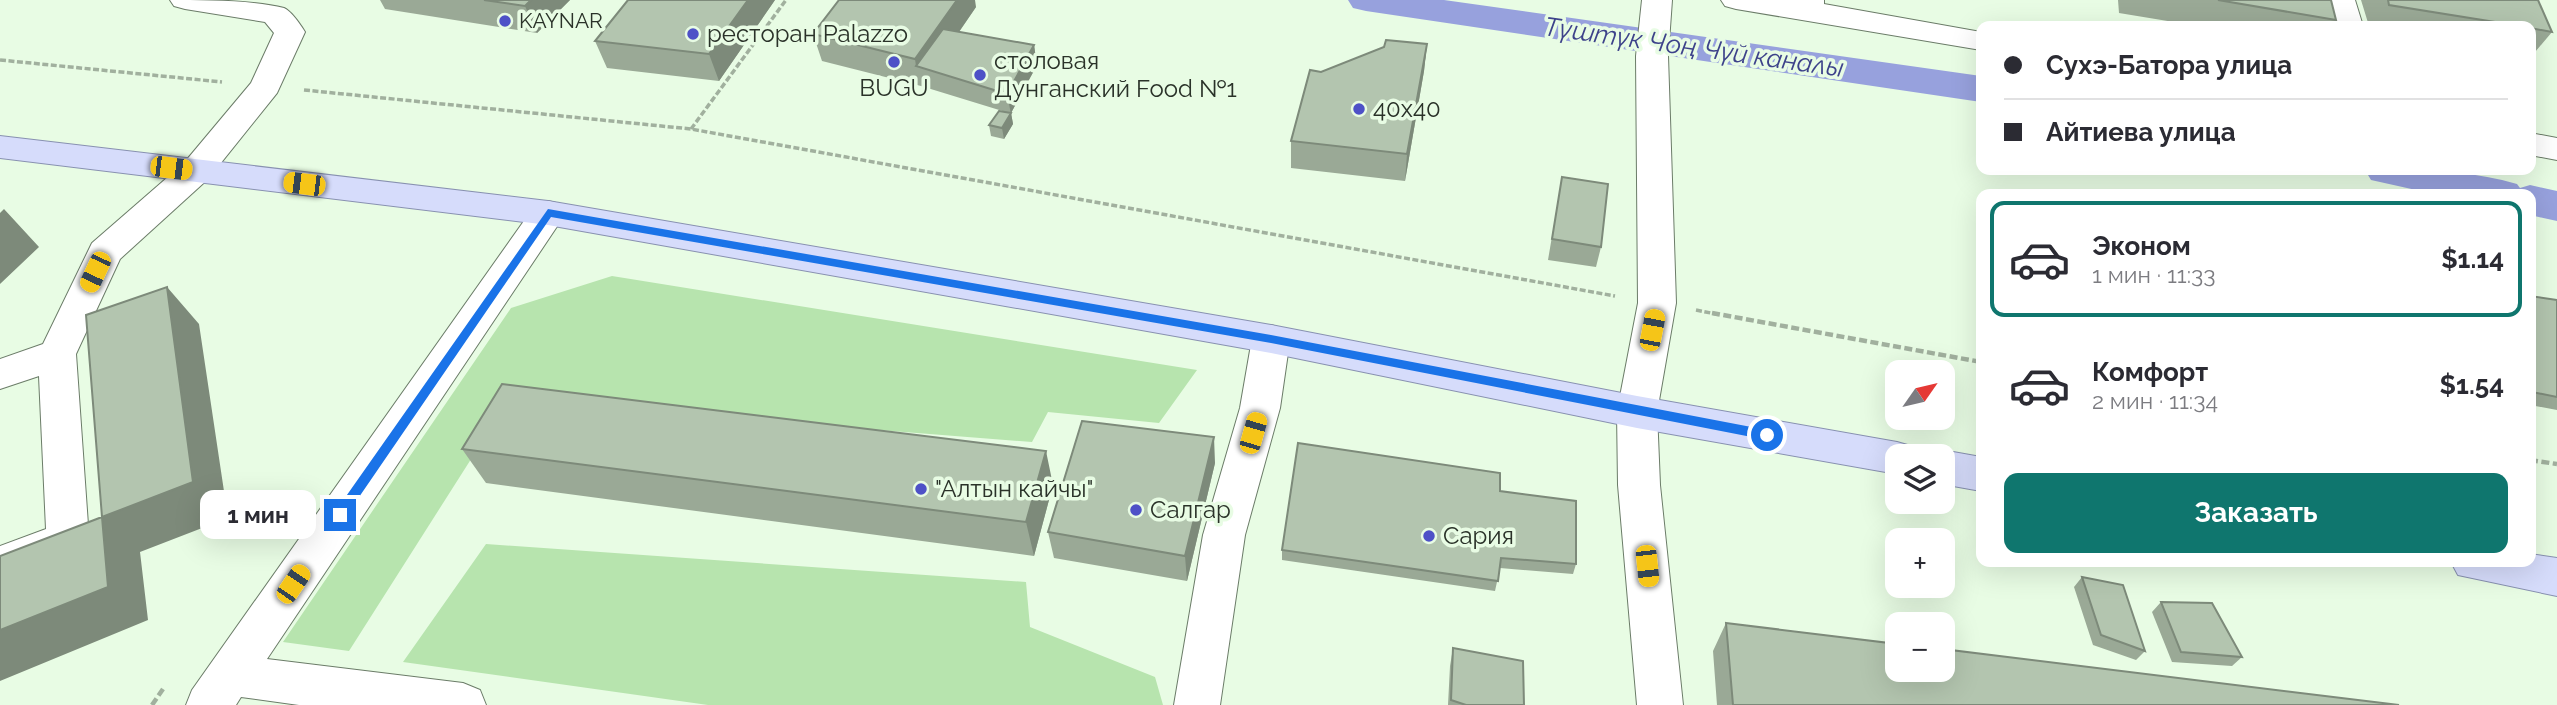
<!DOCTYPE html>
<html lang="ru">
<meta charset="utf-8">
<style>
body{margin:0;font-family:Raleway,sans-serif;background:#f2f2f3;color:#2b2b33;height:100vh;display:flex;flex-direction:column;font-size:26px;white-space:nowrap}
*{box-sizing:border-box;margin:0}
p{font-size:23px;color:#7c7c81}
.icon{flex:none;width:38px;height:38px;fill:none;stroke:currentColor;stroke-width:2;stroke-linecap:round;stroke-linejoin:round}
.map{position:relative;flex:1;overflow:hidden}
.panel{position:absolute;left:1976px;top:189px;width:560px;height:378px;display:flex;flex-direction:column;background:#fff;border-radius:14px;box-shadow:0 7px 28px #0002}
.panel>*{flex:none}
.hud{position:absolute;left:1976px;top:21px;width:560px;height:154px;border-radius:14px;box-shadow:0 7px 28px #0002;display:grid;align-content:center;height:154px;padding:0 28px;background:#fff}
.needle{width:46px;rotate:56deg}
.buttons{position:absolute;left:1885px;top:360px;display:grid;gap:14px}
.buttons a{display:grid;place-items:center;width:70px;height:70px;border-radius:14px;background:#fff;box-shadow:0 7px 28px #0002;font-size:35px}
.end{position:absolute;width:32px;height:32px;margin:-16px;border:9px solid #1a73e8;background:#fff;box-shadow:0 0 0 4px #fff}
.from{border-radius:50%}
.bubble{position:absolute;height:49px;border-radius:14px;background:#fff;box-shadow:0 7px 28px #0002;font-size:23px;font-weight:700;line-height:49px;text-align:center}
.car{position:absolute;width:21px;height:42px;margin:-21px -10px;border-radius:9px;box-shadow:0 0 5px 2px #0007;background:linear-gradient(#f5c518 24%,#345 0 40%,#f5c518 0 76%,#345 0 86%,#f5c518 0)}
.hud b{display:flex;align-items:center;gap:24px;height:66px;font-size:26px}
.hud b+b{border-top:2px solid #e1e1e2}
.hud i{width:18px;height:18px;background:#2b2b33}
ul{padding:12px 0 0;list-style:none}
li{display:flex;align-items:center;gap:21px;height:116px;margin:0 14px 10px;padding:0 14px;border:4px solid transparent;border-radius:14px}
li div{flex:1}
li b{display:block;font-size:26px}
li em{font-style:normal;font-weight:700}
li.on{border-color:#0f766e}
li>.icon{width:63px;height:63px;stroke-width:1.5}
.cta{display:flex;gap:14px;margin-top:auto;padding:14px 28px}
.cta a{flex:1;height:80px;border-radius:14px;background:#0f766e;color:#fff;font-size:28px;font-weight:700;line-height:80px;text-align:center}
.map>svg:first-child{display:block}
.green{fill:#b7e4ae}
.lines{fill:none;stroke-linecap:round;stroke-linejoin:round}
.canal{fill:#97a1dd;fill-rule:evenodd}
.minor-casing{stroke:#6b7c68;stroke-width:2}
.major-casing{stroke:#8891b0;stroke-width:2}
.path-far1{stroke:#a1b09e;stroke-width:3.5;stroke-dasharray:6 2.5;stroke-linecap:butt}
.path{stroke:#a1b09e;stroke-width:4.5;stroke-dasharray:8 3.5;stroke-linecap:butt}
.minor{fill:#fff;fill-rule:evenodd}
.major{fill:#d6dcfb;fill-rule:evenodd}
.wall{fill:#9aa996}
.shaded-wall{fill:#7d8a7a}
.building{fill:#b3c5af;stroke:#7d8a7a;stroke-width:2}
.route{fill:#1a73e8}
.poi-dot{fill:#4e51c7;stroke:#e8fce4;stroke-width:2.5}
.labels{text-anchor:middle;stroke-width:7;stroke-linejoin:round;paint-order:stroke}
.far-poi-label{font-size:21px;fill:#2a3229;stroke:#e8fce4;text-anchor:start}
.poi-label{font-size:24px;fill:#2a3229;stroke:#e8fce4;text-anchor:start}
.water-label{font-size:26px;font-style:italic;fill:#3d428a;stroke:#e8fce4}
</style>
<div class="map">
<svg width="2557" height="705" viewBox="0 0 2557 705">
<rect width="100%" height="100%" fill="#e8fce4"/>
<path class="green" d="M612 276 1197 370 1159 423 1048 412 1032 442 508 401 349 651 283 642 511 308Z
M486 544 1026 582 1030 627 1155 677 1163 705H708L403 662Z"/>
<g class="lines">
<path class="canal" d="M1348 0H1444L1981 76V102L1366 11 1353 8Z
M2365 170C2417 168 2467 170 2517 184L2520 188 2530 185 2557 191V221L2530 215V194H2434L2371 180Z"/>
<defs>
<path id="minor" d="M170 0C203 0 254 0 284 8 292 12 300 24 305 32L277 93 208 179 120 259 76 354 89 539 83 552 0 584V546L46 529 39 376 0 389V359L43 344 92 243 184 163 251 83 274 33 265 22 185 9 174 6Z
M1642 0H1672L1668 56 1676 303 1657 412 1660 485 1683 705H1637L1618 485 1617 412 1638 303 1636 56Z
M1721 0H1824V4L1981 32V50L1736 9 1725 6Z
M2325 0H2355L2363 26H2333Z
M2530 133 2557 138V160L2530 155Z
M548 201 560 204 566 213 560 222 267 659 463 683 480 690 486 705H299L241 697 236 705H186L192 690 536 204Z
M1271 325 1284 329 1290 339 1280 408 1245 535 1220 705H1174L1203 535 1240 408 1252 339 1258 329Z"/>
<path id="major" d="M0 136 548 201 1271 325 1637 396 1897 442 1911 446 1917 457H1897V474L1637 428 1271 353 548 225 0 158Z
M1942 450 1981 457V491L1942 484V457H1927Z
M2530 554 2557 558V596L2458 575 2451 562H2530Z"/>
</defs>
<use href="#minor" class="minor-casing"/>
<use href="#major" class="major-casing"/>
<path class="path-far1" d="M0 60 222 82
M304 90 691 129 1615 296
M691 129 786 0
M1696 310 1721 315"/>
<path class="path" d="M1712 313 1981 362
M2530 460 2557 464
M152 705 165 686"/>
<use href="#minor" class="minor"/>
<use href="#major" class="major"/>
</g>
<path class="wall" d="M380 0H570L537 33 385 9Z
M775 0 719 81 607 68 595 41Z
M2118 0H2331L2336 20 2332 26H2198L2119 13Z
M2361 0H2538L2552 32 2530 58V26H2369Z
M976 7 959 32 1034 45 1037 65 1011 113 1013 124 1004 139 991 136 989 125 1009 113 921 86 822 61 813 34Z
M1427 44 1424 71 1405 181 1291 168V141L1321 72Z
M1562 177 1601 247 1596 267 1548 260Z
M2530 296 2557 300V410L2530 405Z
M462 449 1053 485 1034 556 486 483Z
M1215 463 1187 581 1054 558 1048 532Z
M1500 491 1576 564 1573 574 1500 568 1495 591 1282 560V550Z
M2082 577 2145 651 2136 660 2093 645 2074 587Z
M2161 602 2242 657 2232 666 2172 662 2152 612Z
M1726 623 2399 705H1717L1713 651Z
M1453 648 1524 705H1448L1450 666Z"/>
<path class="shaded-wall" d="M531 0H570L537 33 525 6Z
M748 0H775L719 81 709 54Z
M957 0H975L976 7 932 71 916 66 915 59Z
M1427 44 1424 71 1405 181 1407 154Z
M1034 45 1037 65 1011 113 1013 124 1004 139 1002 128 1011 114 1007 94Z
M4 209 39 247 0 284V213Z
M167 287 199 324 228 518 140 552 148 620 0 681V630L102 517Z
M1214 437 1215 463 1187 581 1185 556Z
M1046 451 1053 485 1034 556 1026 522Z"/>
<path class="building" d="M484 0H531L525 6Z
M628 0H748L709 54 595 41Z
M839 0H957L915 59 813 34Z
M2218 0H2331L2336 20Z
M2388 0H2538L2552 32 2530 28V26H2520L2389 5Z
M943 29 1034 45 1007 94 916 66Z
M1386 40 1427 44 1407 154 1291 141 1310 70 1321 72 1384 47Z
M999 111 1011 113 1002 128 989 125Z
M1562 177 1608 184 1601 247 1552 239Z
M167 287 193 482 102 517 86 315Z
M2530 296 2557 300V397L2532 392 2530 389Z
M502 384 1046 451 1026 522 462 449Z
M1082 421 1214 437 1185 556 1048 532Z
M1298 443 1500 473V491L1576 501V564L1501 558 1498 581 1282 550Z
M102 517 108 587 0 630V556Z
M2082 577 2123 585 2145 651 2101 635Z
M2161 602 2212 603 2242 657 2181 652Z
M1726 623 1897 644V670H1942V649L2399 705H1733Z
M1453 648 1523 661 1524 705H1466L1451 700Z"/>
<path class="route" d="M548 209 1271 335 1767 430 1773 435 1767 440 1271 343 551 217 344 519H335V512Z"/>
<g class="poi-dot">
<circle cx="505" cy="21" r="7"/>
<circle cx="693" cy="34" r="7"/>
<circle cx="894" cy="62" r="7"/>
<circle cx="980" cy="75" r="7"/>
<circle cx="1359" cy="109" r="7"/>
<circle cx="921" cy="489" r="7"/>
<circle cx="1136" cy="510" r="7"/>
<circle cx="1429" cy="536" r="7"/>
</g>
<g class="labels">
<g class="far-poi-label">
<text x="519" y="28">KAYNAR</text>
</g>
<g class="poi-label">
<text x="707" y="42">ресторан Palazzo</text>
<text x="994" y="69">столовая<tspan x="994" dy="28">Дунганский Food №1</tspan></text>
<text x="894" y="96" text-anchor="middle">BUGU</text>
<text x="1373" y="117">40x40</text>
<text x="935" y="497">"Алтын кайчы"</text>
<text x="1150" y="518">Салгар</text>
<text x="1443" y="544">Сария</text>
</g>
<g class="water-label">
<text transform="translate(1694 47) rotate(8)" y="9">Түштүк Чоң Чүй каналы</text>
</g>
</g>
</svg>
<div class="buttons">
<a><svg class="needle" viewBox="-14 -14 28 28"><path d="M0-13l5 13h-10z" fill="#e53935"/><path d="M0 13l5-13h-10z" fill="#7c7c81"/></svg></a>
<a><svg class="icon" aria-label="layers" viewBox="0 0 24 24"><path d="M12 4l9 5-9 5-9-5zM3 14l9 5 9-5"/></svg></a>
<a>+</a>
<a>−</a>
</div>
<i class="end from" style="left:1767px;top:435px"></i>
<i class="end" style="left:340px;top:515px"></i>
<div class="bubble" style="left:200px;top:490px;width:116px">1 мин</div>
<i class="car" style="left:171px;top:168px;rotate:97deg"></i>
<i class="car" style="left:304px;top:184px;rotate:277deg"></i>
<i class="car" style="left:95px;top:272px;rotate:205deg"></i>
<i class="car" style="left:1652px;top:330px;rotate:11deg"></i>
<i class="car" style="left:1253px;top:433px;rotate:16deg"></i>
<i class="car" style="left:1647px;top:566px;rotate:174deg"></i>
<i class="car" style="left:293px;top:584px;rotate:34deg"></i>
<div class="hud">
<b><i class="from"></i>Сухэ-Батора улица</b>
<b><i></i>Айтиева улица</b>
</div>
<section class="panel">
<ul>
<li class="on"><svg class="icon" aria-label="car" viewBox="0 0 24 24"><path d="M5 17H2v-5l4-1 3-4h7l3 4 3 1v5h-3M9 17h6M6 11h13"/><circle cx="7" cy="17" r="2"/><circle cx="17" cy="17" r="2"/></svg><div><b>Эконом</b><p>1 мин · 11:33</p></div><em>$1.14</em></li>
<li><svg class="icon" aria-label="car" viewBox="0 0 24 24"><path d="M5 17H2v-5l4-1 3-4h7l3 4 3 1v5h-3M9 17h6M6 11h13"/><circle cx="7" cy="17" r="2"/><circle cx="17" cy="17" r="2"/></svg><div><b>Комфорт</b><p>2 мин · 11:34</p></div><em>$1.54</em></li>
</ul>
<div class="cta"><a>Заказать</a></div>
</section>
</div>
